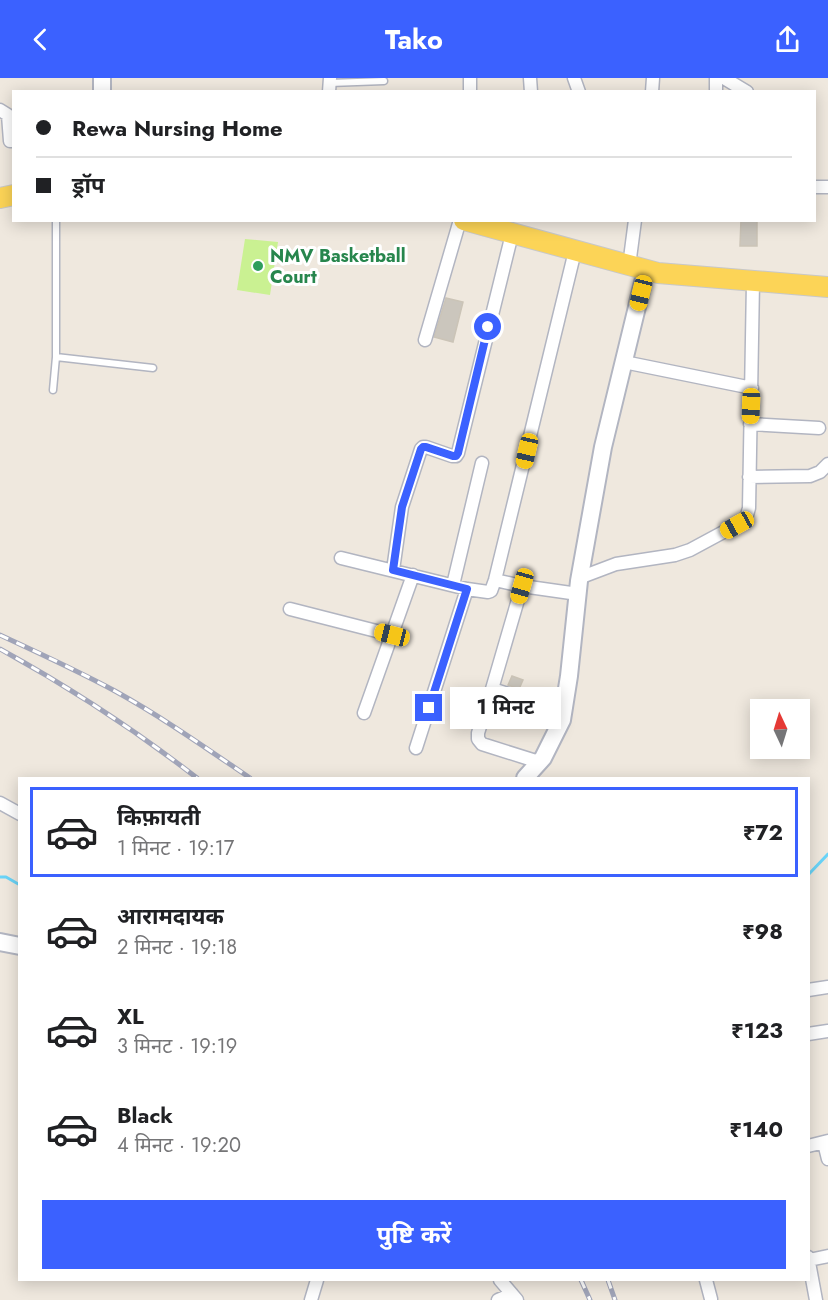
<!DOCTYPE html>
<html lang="hi">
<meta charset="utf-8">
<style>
body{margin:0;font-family:Jost,"Noto Sans Devanagari",sans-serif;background:#f2f2f2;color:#202124;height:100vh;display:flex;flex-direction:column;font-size:22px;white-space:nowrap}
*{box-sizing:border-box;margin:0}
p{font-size:20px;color:#757577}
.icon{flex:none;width:33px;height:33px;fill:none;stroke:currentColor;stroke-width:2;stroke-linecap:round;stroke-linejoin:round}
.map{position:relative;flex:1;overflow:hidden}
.sheet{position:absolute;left:18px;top:699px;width:792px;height:504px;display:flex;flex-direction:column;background:#fff;border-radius:0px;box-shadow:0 3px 15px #0003}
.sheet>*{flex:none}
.hud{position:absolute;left:12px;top:12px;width:804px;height:132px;border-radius:0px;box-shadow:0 3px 15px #0003;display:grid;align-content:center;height:132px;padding:0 24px;background:#fff}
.needle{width:39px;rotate:356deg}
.tools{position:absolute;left:750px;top:621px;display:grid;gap:12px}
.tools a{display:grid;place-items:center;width:60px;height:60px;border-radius:0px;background:#fff;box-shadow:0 3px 15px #0003;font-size:30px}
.end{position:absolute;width:27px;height:27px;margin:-14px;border:8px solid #3b61ff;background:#fff;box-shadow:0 0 0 3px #fff}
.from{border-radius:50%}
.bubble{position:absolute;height:42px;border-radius:0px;background:#fff;box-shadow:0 3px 15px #0003;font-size:20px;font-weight:700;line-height:42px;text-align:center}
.car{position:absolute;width:18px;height:36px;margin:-18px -9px;border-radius:8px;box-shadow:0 0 4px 2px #0007;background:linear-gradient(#f5c518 24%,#345 0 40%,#f5c518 0 76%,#345 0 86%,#f5c518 0)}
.hud b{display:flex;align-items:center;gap:21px;height:57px;font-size:22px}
.hud b+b{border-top:2px solid #e0e0e0}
.hud i{width:15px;height:15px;background:#202124}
ul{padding:10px 0 0;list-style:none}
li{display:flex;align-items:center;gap:18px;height:90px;margin:0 12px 9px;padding:0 12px;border:3px solid transparent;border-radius:0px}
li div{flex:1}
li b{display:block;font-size:22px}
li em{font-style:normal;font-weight:700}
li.current{border-color:#3b61ff}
li>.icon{width:54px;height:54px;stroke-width:1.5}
.action{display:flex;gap:12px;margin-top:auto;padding:12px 24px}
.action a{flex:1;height:69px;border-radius:0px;background:#3b61ff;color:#fff;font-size:24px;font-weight:700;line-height:69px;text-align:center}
header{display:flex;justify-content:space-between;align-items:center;height:78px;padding:0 24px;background:#3b61ff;color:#fff;font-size:27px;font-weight:700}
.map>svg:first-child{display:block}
.pitch{fill:#caf192}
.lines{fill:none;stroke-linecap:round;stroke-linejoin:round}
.stream{stroke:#6ad4f8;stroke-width:3}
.building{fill:#cbc6bd;stroke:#cbc4b7;stroke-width:1.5}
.lane-casing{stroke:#b2b5c1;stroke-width:9}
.street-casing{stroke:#b2b5c1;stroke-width:15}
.secondary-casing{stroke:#b2b5c1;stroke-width:20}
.primary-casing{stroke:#c8c8c8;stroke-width:22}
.lane{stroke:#fff;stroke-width:6}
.street{stroke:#fff;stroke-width:12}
.secondary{stroke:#fff;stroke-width:16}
.primary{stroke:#fcd457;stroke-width:20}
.rail-casing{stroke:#a0a4b8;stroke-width:5}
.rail{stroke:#fff;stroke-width:3;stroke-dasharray:9;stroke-linecap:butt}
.route{stroke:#3b61ff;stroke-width:8}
.leisure-dot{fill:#2e9e5b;stroke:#fff;stroke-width:2}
.labels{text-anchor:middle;stroke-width:6;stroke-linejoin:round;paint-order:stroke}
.leisure-label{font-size:18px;font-weight:bold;fill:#27864d;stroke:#fff;text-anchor:start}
</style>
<header><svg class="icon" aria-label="back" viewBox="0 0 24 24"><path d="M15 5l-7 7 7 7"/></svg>Tako<svg class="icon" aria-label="share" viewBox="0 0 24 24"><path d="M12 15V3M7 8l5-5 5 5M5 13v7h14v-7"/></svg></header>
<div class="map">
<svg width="828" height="1222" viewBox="0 0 828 1222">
<rect width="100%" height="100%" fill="#efe8de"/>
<path class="pitch" d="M245 161 278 164 270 217 237 212Z"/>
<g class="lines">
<path class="stream" d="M808 797 828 776
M0 799H6L20 807"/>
</g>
<path class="building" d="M741 142H757V168H740Z
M446 220 463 224 453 264 434 259Z
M512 598 523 602 519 611 508 607Z"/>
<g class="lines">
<defs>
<path id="lane" d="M330 5 384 3
M56 279 153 290
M53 312 56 279V142"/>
<path id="street" d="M470 0V14
M530 0 531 14
M574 0 579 14
M716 0V14
M724 0 747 14
M329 14 330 0
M652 14 653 0
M0 32 8 37 10 63H14
M814 109H828
M629 188 635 142
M425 262 460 142
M624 284 752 310
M750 346 819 350
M749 399 810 398 820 394 828 386
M341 480 467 511 488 514 491 513 495 502 575 173
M393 492 402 429 421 371 423 369H426L452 378H456L458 375 512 156
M579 500 616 486 675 477 690 472 742 444 747 437 749 430 753 204
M495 502 522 508
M453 507 482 385
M290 531 392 557
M492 611 563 633
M364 635 413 497
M416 670 467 511
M539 684 482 666 478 661V655L492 611 522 508 578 516
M0 725 20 736
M808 912 828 909
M808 956 828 953
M824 1065 828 1081
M808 1068 828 1063
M808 1179 816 1222
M809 1182 828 1178
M500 1202 517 1222
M706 1202 711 1221
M311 1222 317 1202
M498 1222 512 1216"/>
<path id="secondary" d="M102 0V14
M525 700 543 680 562 642 569 598 579 503 603 369 646 192
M0 864 20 868"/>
<path id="primary" d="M0 120 14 117
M464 142 658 195 828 209"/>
</defs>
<use href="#lane" class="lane-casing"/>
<use href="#street" class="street-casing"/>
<use href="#secondary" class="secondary-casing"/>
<use href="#primary" class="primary-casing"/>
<use href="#lane" class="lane"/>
<use href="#street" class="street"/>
<use href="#secondary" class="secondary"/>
<use href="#primary" class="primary"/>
<defs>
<path id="rail" d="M0 557C39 575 78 593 115 613 162 639 206 670 250 700
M0 571C69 609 135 652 197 700
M581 1202 590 1222
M608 1202 615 1222"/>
</defs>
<use href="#rail" class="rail-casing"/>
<use href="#rail" class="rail"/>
</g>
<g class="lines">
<path class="route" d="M429 630 467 511 393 492 402 429 421 371 423 369H426L453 378H456L458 375 488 249"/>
</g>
<circle class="leisure-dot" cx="258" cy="188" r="6"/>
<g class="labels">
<g class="leisure-label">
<text x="270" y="184">NMV Basketball<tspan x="270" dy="21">Court</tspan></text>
</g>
</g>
</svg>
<div class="tools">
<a><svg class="needle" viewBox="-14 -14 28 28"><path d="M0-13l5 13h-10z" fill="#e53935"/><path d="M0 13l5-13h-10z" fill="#757577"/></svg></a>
</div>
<i class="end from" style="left:488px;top:249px"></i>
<i class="end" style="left:429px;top:630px"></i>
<div class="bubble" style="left:450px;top:609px;width:111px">1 मिनट</div>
<i class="car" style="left:641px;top:215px;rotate:194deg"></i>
<i class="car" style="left:751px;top:328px;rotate:182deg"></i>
<i class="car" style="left:527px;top:373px;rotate:193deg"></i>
<i class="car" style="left:737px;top:447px;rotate:241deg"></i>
<i class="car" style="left:522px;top:508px;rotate:196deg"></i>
<i class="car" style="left:392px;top:557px;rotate:284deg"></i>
<div class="hud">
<b><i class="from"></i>Rewa Nursing Home</b>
<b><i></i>ड्रॉप</b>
</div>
<section class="sheet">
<ul>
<li class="current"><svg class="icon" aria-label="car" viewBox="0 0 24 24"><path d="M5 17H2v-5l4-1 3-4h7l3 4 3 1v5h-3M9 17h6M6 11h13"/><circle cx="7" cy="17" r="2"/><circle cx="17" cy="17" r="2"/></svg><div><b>किफ़ायती</b><p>1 मिनट · 19:17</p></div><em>₹72</em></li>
<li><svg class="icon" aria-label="car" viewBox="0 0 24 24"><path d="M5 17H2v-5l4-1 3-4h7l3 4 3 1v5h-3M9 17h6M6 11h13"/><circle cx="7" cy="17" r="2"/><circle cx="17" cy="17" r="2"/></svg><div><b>आरामदायक</b><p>2 मिनट · 19:18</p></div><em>₹98</em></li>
<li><svg class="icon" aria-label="car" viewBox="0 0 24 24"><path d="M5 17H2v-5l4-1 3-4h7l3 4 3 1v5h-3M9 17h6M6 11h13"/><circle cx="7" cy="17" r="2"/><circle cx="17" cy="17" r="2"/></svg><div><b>XL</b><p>3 मिनट · 19:19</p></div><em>₹123</em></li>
<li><svg class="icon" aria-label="car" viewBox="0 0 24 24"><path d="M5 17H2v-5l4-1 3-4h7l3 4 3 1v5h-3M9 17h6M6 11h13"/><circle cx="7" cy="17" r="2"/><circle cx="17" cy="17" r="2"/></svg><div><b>Black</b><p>4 मिनट · 19:20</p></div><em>₹140</em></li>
</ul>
<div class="action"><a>पुष्टि करें</a></div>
</section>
</div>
